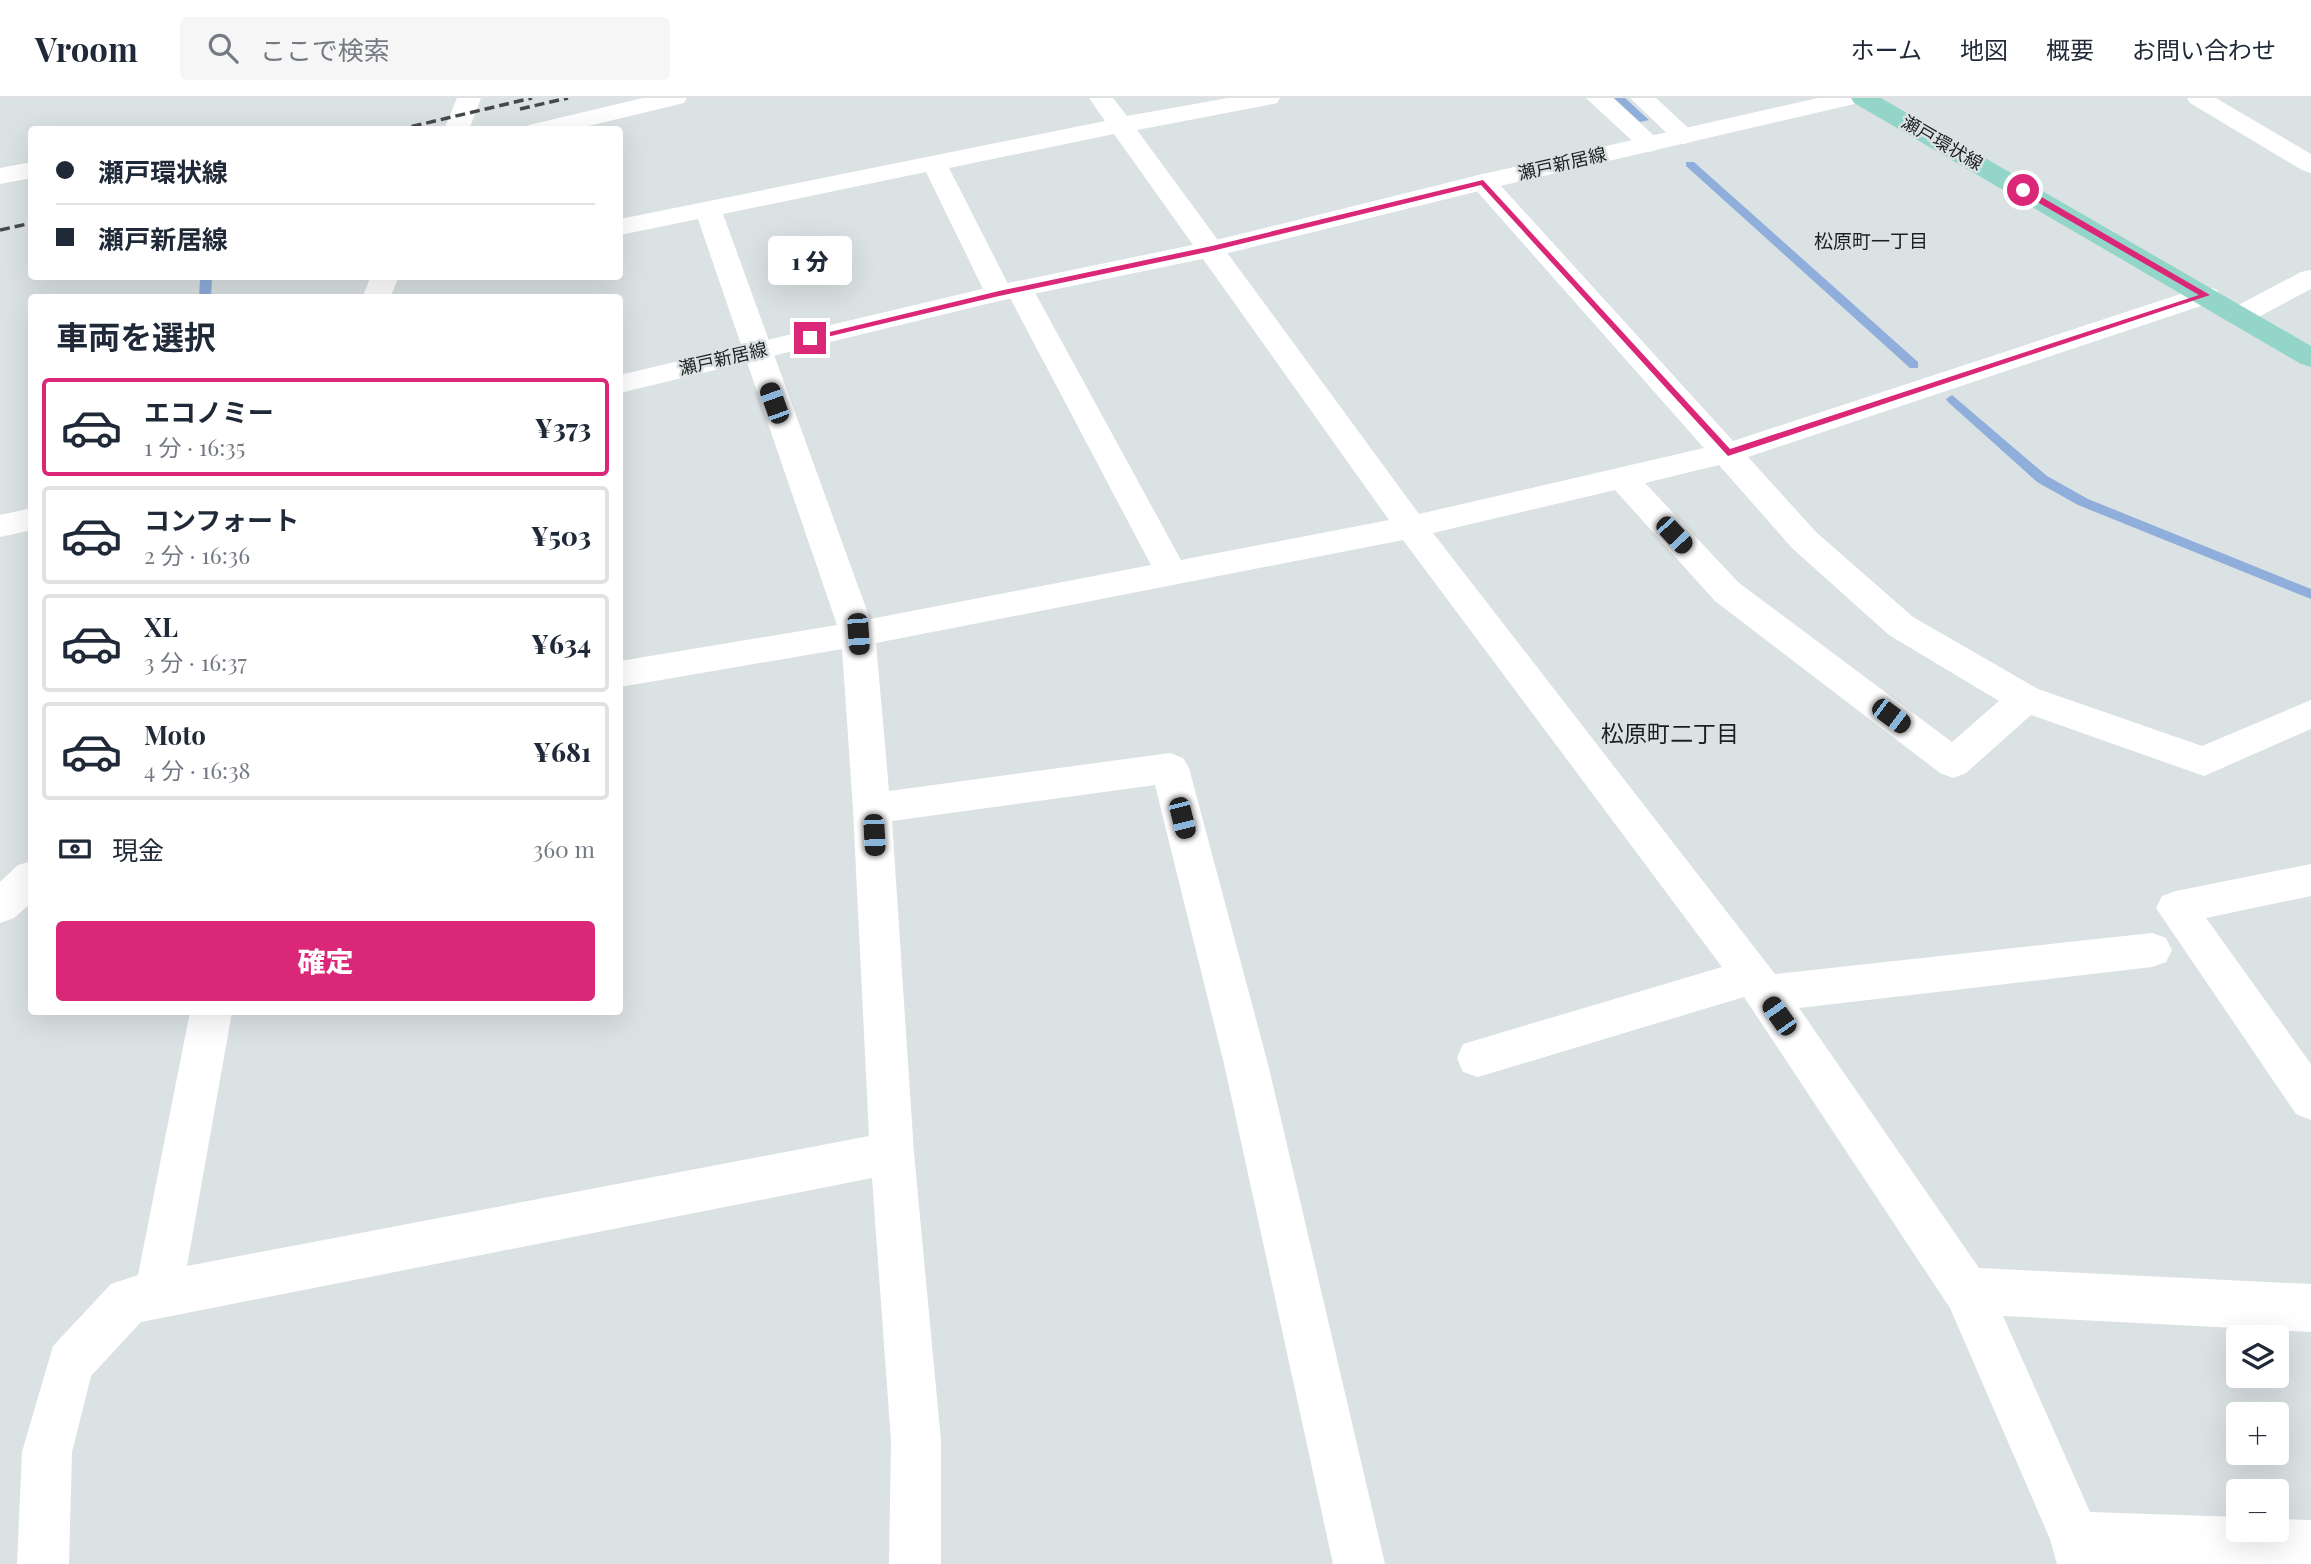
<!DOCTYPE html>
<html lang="ja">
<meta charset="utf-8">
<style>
body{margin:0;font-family:"Playfair Display","Noto Sans JP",serif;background:#f6f6f7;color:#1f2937;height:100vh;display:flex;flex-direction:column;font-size:26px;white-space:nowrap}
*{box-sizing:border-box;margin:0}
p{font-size:23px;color:#747a83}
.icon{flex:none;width:38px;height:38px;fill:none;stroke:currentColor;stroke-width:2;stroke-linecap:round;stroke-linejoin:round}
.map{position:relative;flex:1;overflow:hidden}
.drawer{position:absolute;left:28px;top:196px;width:595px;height:721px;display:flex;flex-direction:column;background:#fff;border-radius:7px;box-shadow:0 7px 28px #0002}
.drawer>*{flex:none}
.banner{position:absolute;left:28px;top:28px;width:595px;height:154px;border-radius:7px;box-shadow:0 7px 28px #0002;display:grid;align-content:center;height:154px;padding:0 28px;background:#fff}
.fabs{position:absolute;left:2226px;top:1227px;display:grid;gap:14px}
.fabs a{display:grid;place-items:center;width:63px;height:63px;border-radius:7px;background:#fff;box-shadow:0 7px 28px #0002;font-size:35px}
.end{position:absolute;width:32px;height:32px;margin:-16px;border:9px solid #db2777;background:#fff;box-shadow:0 0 0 4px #fff}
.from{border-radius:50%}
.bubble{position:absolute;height:49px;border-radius:7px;background:#fff;box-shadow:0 7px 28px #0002;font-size:23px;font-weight:800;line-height:49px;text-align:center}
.car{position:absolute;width:21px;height:42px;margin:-21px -10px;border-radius:9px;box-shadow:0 0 5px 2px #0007;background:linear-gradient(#222 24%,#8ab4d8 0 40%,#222 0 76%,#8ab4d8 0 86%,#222 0)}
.banner b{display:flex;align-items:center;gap:24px;height:66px;font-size:26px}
.banner b+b{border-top:2px solid #e0e1e3}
.banner i{width:18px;height:18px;background:#1f2937}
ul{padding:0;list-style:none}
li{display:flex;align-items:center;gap:21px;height:98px;margin:0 14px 10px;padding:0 14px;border:4px solid #e0e1e3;border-radius:7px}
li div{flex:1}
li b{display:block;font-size:26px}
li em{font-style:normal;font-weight:800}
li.active{border-color:#db2777}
li>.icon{width:63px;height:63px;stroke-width:1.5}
h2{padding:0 28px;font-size:32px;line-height:84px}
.pay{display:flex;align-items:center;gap:18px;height:77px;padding:0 28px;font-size:26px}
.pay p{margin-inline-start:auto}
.action{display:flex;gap:14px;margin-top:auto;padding:14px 28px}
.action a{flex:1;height:80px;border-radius:7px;background:#db2777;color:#fff;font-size:28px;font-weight:800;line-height:80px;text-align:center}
header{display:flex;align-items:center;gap:42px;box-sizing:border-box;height:98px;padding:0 35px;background:#fff;border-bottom:2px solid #e0e1e3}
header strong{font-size:33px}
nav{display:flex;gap:38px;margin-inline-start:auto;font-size:24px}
.search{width:490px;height:63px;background:#f6f6f7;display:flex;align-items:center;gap:18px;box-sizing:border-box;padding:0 24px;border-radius:7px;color:#747a83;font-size:26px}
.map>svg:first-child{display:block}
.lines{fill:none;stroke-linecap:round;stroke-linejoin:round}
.stream{fill:#90aedb;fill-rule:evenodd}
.minor{fill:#fff;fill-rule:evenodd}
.tertiary{fill:#fff;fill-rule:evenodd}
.primary{fill:#93d6c9;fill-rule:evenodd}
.rail{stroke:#464a4a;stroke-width:3.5;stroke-dasharray:10 5;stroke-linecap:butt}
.route{fill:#db2777}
.labels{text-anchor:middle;stroke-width:5;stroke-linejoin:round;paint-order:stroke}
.far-street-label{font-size:18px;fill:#1c1f1f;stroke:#dbe2e3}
.far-neighbourhood-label{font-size:19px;fill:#1c1f1f;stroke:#dbe2e3}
.neighbourhood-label{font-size:23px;fill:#1c1f1f;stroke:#dbe2e3}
</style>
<header>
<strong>Vroom</strong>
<div class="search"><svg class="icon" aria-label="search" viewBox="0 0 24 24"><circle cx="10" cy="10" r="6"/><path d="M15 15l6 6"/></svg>ここで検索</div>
<nav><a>ホーム</a><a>地図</a><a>概要</a><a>お問い合わせ</a></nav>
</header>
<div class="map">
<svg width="2311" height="1466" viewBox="0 0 2311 1466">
<rect width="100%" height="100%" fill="#dbe2e3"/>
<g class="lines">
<path class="stream" d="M1614 0H1625L1649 22 1640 24Z
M1686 64H1694L1918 264V270H1910L1686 68Z
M206 179 212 182 211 200H199L200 182Z
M1952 297 2047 378 2088 401 2311 491V501L2078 407 2037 384 1948 304 1946 301Z"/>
<path class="minor" d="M457 0H481L469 32H444Z
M643 0H687L684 5 572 32H526L529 27Z
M1089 0H1113L1127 18 1228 0H1280L1277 5 1268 7 1137 32 1419 416 1704 350 1474 90 1470 84 1474 78 1483 76 1492 78 1733 343 2196 191 2206 189 2216 191 2220 197 2216 203 1748 359 1816 434 1913 519 2038 591 2202 648 2311 602V631L2204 678 2031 617 1966 675 1953 680 1940 675 1715 503 1615 392 1433 435 1775 876 2152 835 2166 840 2172 852 2166 864 2152 869 1799 910 1979 1170 2311 1186V1234L2003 1218 2090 1414 2238 1419V1432H2277V1421L2311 1422V1466H2057L2050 1441 1950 1210 1744 899 1478 979 1463 974 1457 960 1463 946 1722 869 1403 442 876 545 889 693 1170 655 1183 660 1189 670 1269 970 1385 1466H1333L1225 970 1155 687 892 723 914 1055 941 1343V1466H889L891 1343 872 1080 141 1224 91 1278 72 1354 69 1466H17L22 1354 53 1248 111 1186 138 1177 190 914H232L187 1168 869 1038 853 711 842 551 620 589V563L837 527 698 121 620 137V121L1105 23ZM1114 36 1389 422 1181 462 1033 191 1029 185 1019 183 1008 186 949 70ZM926 74 985 195 989 201 999 203 1010 200 1151 467 870 521 723 116ZM1719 367 1792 450 1889 537 1999 603 1952 644 1739 485 1645 385Z
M1586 0H1613L1663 46 1659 51 1650 54 1641 51Z
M1630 0H1656L1697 38 1693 43 1684 46 1675 43Z
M2187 0H2216L2311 56V75L2302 72 2190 5Z
M32 64V80L0 86V70Z
M2311 172V191L2251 223 2241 226 2231 223 2227 217 2231 211 2301 174Z
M371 178H399L390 200H362Z
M32 763V804L14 820 0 825V784L18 767Z
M2311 766V798L2206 820 2311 966V1022L2296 1016 2156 810 2162 798 2176 793Z"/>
<path class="tertiary" d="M1818 0H1862L1859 5 1850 7 1483 92 1212 159 999 203 620 295V277L999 187 1212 143 1483 76Z
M32 410V432L0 439V417Z"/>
<path class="primary" d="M1851 0H1881L2311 248V269L2301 266 1854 5Z"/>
<path class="rail" d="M520 11 568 0
M397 32 532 0
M0 132 32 125"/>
</g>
<path class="route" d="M1483 82 1730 351 2199 197 2020 94V90H2026L2210 197 1728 358 1481 87 1212 153 999 198 810 243 805 240 999 193 1212 148Z"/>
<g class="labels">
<g class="far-street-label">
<text transform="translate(1942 45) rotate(30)" y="6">瀬戸環状線</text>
<text transform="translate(1562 66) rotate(-13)" y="6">瀬戸新居線</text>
<text transform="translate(723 261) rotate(-13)" y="6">瀬戸新居線</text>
</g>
<g class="far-neighbourhood-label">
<text x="1871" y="150">松原町一丁目</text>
</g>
<g class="neighbourhood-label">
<text x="1670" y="644">松原町二丁目</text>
</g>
</g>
</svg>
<div class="fabs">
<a><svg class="icon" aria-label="layers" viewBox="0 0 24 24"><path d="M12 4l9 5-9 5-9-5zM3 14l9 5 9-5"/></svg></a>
<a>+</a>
<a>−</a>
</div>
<i class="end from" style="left:2023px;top:92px"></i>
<i class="end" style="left:810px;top:240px"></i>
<div class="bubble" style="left:768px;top:138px;width:84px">1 分</div>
<i class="car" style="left:774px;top:305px;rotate:340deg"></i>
<i class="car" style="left:1674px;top:437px;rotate:137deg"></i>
<i class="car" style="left:858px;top:536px;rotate:176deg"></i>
<i class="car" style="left:1891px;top:618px;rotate:127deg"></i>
<i class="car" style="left:1182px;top:720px;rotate:166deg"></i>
<i class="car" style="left:874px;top:737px;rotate:177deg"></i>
<i class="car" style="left:1779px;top:918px;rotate:325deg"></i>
<div class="banner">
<b><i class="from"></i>瀬戸環状線</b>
<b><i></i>瀬戸新居線</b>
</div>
<section class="drawer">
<h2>車両を選択</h2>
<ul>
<li class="active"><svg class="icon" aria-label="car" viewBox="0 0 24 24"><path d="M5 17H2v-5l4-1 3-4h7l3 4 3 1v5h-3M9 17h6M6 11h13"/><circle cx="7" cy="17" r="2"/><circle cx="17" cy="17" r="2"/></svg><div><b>エコノミー</b><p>1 分 · 16:35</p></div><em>¥373</em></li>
<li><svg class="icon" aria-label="car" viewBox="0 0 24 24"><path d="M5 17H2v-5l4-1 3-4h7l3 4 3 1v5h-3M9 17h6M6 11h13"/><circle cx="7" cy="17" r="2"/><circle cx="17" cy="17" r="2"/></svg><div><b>コンフォート</b><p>2 分 · 16:36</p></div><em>¥503</em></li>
<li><svg class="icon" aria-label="car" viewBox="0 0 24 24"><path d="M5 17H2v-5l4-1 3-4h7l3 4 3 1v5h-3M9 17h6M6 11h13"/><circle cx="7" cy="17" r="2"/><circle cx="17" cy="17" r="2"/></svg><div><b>XL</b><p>3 分 · 16:37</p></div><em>¥634</em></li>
<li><svg class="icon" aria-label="car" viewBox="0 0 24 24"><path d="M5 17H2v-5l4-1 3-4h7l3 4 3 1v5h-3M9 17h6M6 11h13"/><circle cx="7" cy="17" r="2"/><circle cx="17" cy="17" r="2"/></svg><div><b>Moto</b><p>4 分 · 16:38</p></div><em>¥681</em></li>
</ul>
<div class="pay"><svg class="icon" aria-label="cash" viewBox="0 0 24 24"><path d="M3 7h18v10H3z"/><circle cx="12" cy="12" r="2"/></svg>現金<p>360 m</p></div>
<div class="action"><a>確定</a></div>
</section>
</div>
